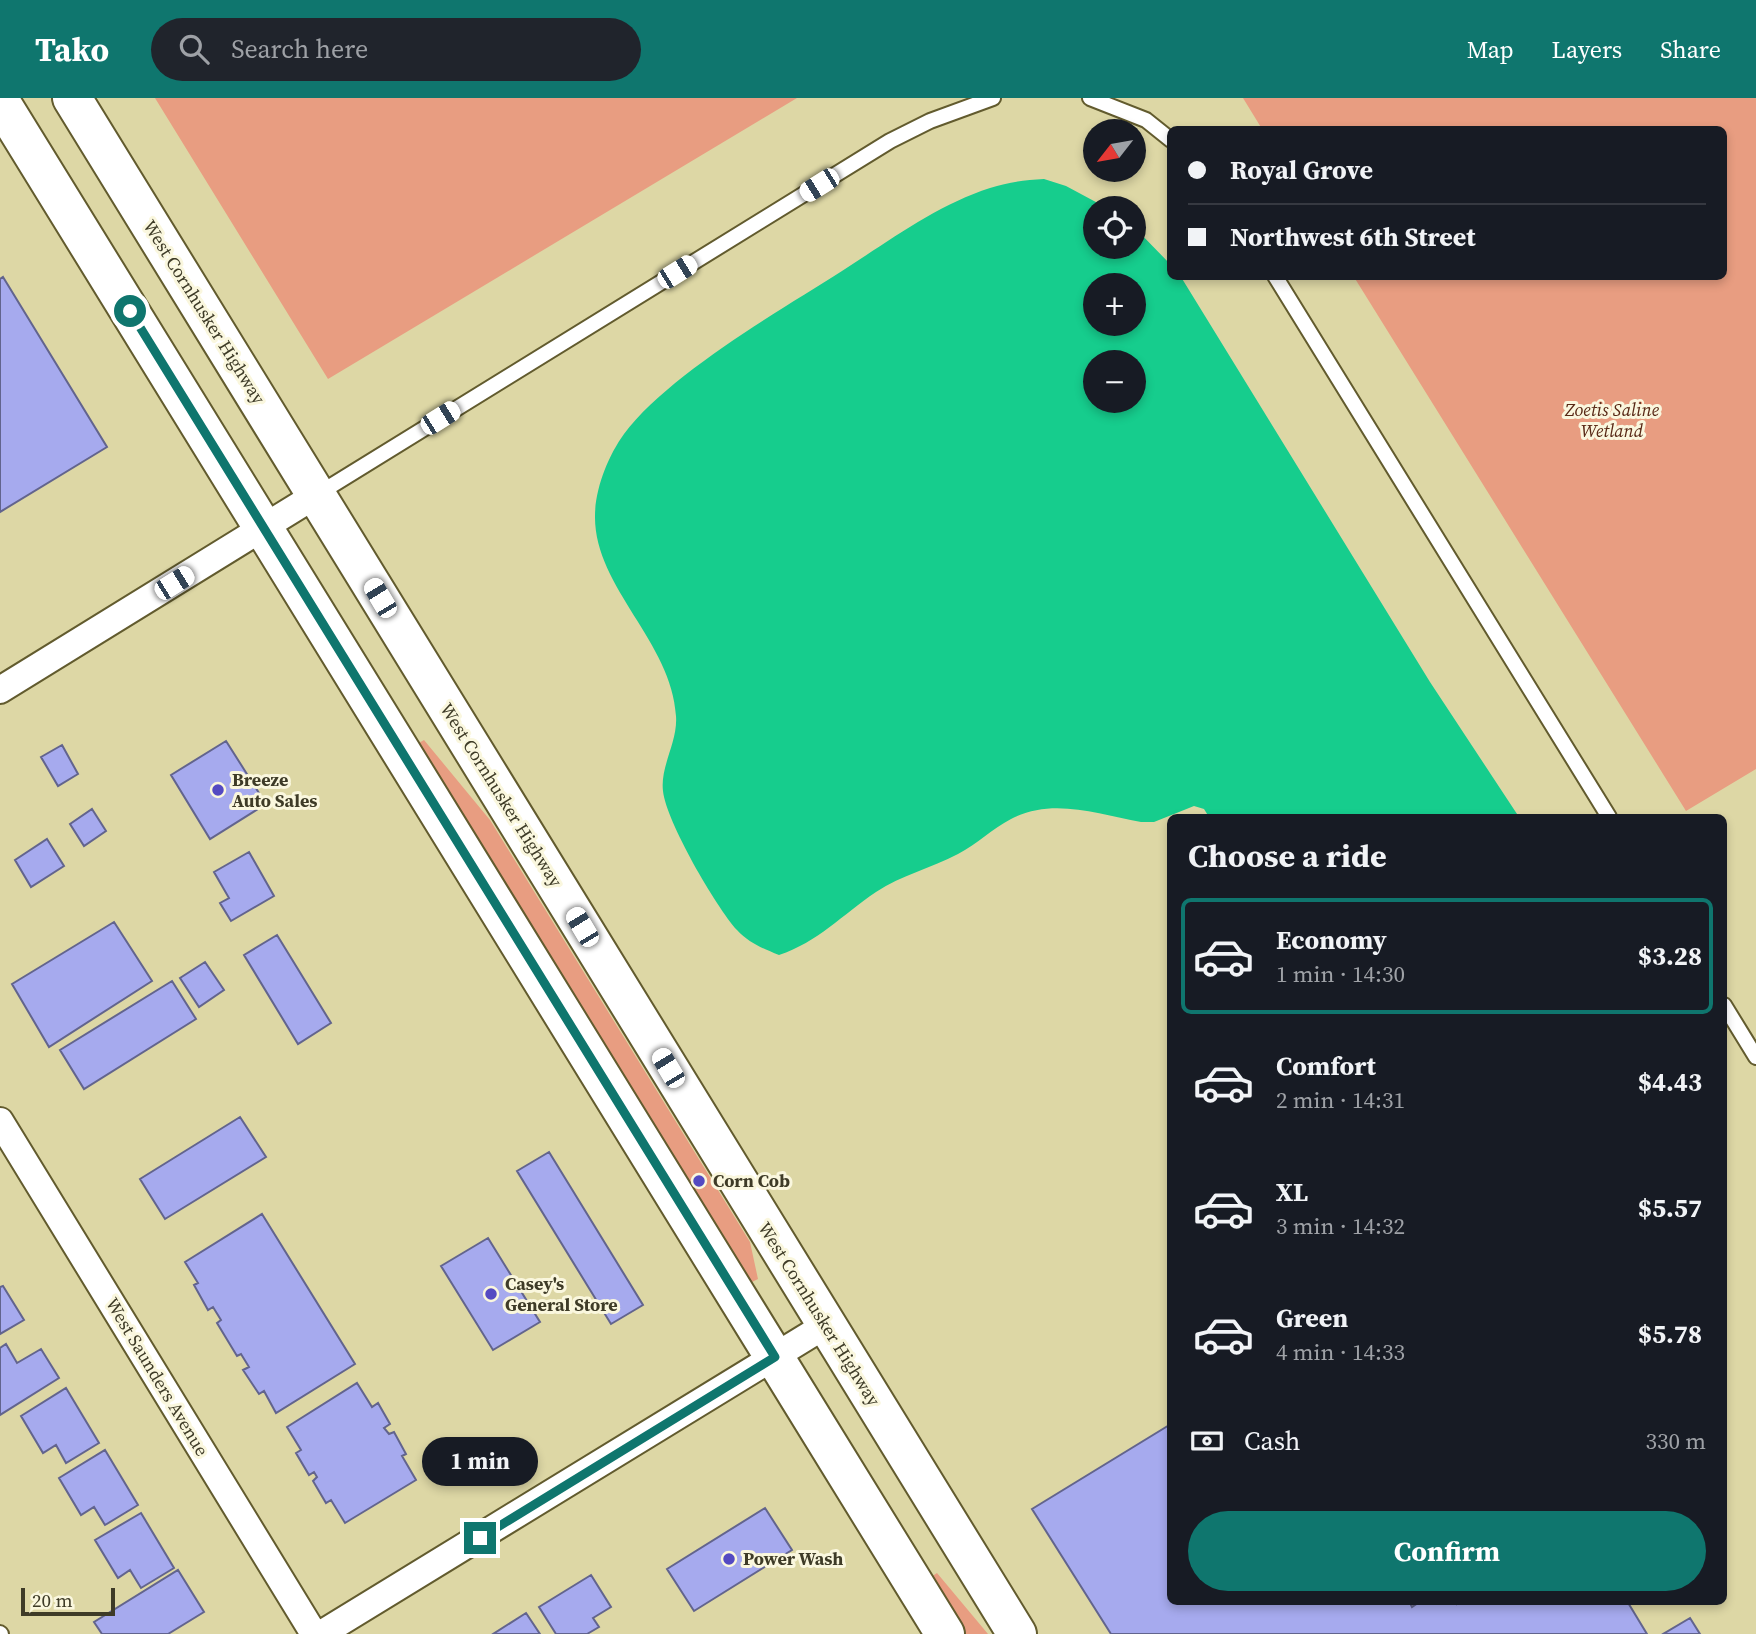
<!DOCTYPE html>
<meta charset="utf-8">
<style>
body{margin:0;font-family:"Source Serif 4",serif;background:#20242c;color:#f1f3f6;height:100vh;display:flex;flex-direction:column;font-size:26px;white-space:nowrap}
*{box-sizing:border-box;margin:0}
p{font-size:23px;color:#9ea1a6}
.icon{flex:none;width:38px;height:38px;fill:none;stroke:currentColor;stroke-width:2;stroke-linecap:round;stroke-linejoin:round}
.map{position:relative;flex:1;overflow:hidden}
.panel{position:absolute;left:1167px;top:716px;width:560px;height:791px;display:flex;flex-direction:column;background:#171b24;border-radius:10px;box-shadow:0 4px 10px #0003}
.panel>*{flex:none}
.banner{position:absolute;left:1167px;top:28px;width:560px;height:154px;border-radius:10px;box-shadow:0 4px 10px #0003;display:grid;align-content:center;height:154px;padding:0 21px;background:#171b24}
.needle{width:46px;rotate:239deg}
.controls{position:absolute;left:1083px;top:21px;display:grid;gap:14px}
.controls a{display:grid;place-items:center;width:63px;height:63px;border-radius:50%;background:#171b24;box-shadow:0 4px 10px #0003;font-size:35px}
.scale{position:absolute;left:21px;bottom:18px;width:94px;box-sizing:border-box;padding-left:7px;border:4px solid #3e3b27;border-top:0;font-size:19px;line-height:24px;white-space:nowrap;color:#3e3b27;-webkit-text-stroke:5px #faf7de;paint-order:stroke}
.end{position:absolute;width:32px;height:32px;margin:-16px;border:9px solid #0f766e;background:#fff;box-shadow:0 0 0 4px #fff}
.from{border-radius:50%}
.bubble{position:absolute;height:49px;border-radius:24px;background:#171b24;box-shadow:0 4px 10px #0003;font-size:23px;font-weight:700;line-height:49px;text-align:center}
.car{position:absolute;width:21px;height:42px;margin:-21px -10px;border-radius:9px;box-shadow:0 0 5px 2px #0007;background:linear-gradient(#fff 24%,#345 0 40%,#fff 0 76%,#345 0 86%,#fff 0)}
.banner b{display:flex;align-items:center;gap:24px;height:66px;font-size:26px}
.banner b+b{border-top:2px solid #363941}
.banner i{width:18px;height:18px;background:#f1f3f6}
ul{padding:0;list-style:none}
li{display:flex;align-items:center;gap:21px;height:116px;margin:0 14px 10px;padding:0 7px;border:4px solid transparent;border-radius:10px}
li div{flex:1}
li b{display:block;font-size:26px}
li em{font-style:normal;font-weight:700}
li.on{border-color:#0f766e}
li>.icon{width:63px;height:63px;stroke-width:1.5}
h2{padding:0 21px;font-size:32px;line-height:84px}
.pay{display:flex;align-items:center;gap:18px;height:77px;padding:0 21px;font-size:26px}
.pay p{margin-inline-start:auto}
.primary-button{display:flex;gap:14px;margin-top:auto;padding:14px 21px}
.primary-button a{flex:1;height:80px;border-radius:42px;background:#0f766e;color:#fff;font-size:28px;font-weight:700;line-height:80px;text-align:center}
header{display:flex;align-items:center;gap:42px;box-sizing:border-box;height:98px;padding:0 35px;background:#0f766e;color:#fff}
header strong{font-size:33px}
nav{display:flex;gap:38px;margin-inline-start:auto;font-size:24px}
.search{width:490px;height:63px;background:#20242c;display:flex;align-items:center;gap:18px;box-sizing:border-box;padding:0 24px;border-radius:38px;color:#9ea1a6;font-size:26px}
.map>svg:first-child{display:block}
.green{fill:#e89d81}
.water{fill:#16cd8d;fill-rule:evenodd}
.building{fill:#a6aaee;stroke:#62648d;stroke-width:2}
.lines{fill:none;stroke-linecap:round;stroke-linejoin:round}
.lane-casing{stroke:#625b2e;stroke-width:18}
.street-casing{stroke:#625b2e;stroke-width:30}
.primary-casing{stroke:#625b2e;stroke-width:42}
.lane{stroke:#fff;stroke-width:14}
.street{stroke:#fff;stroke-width:26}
.primary{stroke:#fff;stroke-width:38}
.route{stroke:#0f766e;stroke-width:9}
.poi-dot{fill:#544ac2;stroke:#faf7de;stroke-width:2.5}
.labels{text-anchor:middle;stroke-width:6;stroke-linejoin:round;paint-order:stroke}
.street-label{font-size:18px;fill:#3e3b27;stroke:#faf7de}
.park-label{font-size:18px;font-style:italic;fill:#582815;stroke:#faf7de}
.poi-label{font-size:18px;font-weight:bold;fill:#3e3b27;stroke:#faf7de;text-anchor:start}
</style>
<header>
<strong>Tako</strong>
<div class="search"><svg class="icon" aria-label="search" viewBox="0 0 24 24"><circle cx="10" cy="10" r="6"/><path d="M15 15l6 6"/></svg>Search here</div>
<nav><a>Map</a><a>Layers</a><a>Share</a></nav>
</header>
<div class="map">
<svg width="1756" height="1536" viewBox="0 0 1756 1536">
<rect width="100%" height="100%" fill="#ddd7a5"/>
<path class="green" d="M155 0H797L328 281Z
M1243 0H1756V671L1686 713 1354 179 1724 178V32L1262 31Z
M424 642 490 722 750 1144 758 1181 750 1185 417 646Z
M937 1475 988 1536H965L931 1479Z"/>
<path class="water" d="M1044 81 1066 88 1107 110H1096V149H1134V129L1171 167V178L1181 179 1430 584 1519 719H1209L1204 711 1194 708 1154 724H1141C1098 716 1052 699 1011 721 992 731 977 746 958 756 931 770 902 777 876 794 842 817 818 844 779 857 762 850 749 845 737 832 716 809 666 723 663 693 660 668 678 644 676 618 672 544 594 489 595 418 595 391 608 358 624 336 668 277 779 213 842 173 889 143 937 107 990 90 1008 84 1025 82 1044 81ZM1096 187H1134V226H1096ZM1096 264H1134V303H1096Z"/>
<path class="building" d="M3 179 107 349 0 414V181Z
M226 643 266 706 210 741 171 677Z
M62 647 78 676 58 688 41 659Z
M92 711 106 733 84 748 70 726Z
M47 741 64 768 31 789 15 762Z
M249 754 274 798 231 823 220 805 229 800 214 774Z
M114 824 152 883 49 949 12 886Z
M277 837 331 925 298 946 244 857Z
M205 864 224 892 199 909 180 880Z
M172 883 196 921 84 991 60 952Z
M240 1019 266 1059 165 1121 140 1081Z
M549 1054 643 1207 611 1226 517 1073Z
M262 1116 355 1266 276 1315 264 1293 259 1296 243 1272 249 1269 241 1256 237 1258 217 1225 221 1222 213 1209 208 1212 194 1187 198 1185 185 1164Z
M488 1140 540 1224 493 1252 441 1168Z
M3 1188 24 1222 0 1236V1189Z
M6 1246 17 1265 41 1251 59 1280 0 1317V1250Z
M357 1285 372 1309 378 1305 390 1326 384 1330 389 1336 394 1334 406 1356 402 1358 416 1382 345 1425 331 1402 326 1405 313 1383 317 1379 314 1374 309 1377 296 1355 301 1352 287 1329Z
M66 1290 99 1345 66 1365 56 1347 43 1355 21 1318Z
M1171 1326V1503H1409L1412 1509 1421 1503H1456L1457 1506 1462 1503H1627L1647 1536H1111L1032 1411Z
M105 1352 138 1407 105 1427 94 1409 81 1417 59 1380Z
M765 1410 792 1452 694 1513 667 1471Z
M141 1415 174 1470 141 1490 130 1472 118 1480 95 1442Z
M178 1472 204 1514 168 1536H102L94 1524Z
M591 1477 611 1509 593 1520 599 1529 587 1536H556L539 1509Z
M526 1515 540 1536H493Z
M1690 1520 1700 1536H1663Z"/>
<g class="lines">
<defs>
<path id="lane" d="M1090 0 1146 22 1171 42
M1275 178 1609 719
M318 396 890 43 930 23 993 0
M1724 907 1756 959
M0 1535 1 1536"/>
<path id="street" d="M0 592 316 397
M0 1023 314 1536
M321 1536 826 1227"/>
<path id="primary" d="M72 0 1017 1536
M0 3 945 1536"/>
</defs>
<use href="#lane" class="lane-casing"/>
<use href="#street" class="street-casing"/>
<use href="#primary" class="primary-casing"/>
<use href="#lane" class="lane"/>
<use href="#street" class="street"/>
<use href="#primary" class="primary"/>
</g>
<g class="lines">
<path class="route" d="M130 213 775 1259 480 1440"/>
</g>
<g class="poi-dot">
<circle cx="218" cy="692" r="7"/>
<circle cx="699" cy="1083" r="7"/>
<circle cx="491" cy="1196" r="7"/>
<circle cx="729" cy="1461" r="7"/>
</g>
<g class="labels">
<g class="street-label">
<text transform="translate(204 214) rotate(58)" y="6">West Cornhusker Highway</text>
<text transform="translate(501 697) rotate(58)" y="6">West Cornhusker Highway</text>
<text transform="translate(819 1216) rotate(58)" y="6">West Cornhusker Highway</text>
<text transform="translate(157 1279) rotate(59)" y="6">West Saunders Avenue</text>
</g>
<g class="park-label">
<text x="1612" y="318">Zoetis Saline<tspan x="1612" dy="21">Wetland</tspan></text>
</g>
<g class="poi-label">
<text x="232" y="688">Breeze<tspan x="232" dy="21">Auto Sales</tspan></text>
<text x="713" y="1089">Corn Cob</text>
<text x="505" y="1192">Casey's<tspan x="505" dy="21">General Store</tspan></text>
<text x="743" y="1467">Power Wash</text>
</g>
</g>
</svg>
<div class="controls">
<a><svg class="needle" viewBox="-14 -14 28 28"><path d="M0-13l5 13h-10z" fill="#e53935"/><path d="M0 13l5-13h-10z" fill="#9ea1a6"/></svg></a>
<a><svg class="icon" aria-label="locate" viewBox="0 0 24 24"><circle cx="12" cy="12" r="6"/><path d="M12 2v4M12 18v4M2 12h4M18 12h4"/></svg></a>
<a>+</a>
<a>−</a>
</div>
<div class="scale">20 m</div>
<i class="end from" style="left:130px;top:213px"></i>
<i class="end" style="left:480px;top:1440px"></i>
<div class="bubble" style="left:422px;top:1339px;width:116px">1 min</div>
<i class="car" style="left:819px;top:87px;rotate:238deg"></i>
<i class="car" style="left:677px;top:174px;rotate:58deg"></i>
<i class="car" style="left:440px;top:320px;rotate:58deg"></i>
<i class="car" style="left:174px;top:485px;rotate:58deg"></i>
<i class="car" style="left:380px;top:500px;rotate:329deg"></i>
<i class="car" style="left:582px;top:829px;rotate:329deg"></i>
<i class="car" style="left:668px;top:970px;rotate:329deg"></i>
<div class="banner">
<b><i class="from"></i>Royal Grove</b>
<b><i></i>Northwest 6th Street</b>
</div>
<section class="panel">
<h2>Choose a ride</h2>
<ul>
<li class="on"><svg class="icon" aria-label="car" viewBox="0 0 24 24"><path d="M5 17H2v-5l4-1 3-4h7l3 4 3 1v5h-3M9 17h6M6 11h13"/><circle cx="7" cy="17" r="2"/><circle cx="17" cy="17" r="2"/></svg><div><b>Economy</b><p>1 min · 14:30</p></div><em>$3.28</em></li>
<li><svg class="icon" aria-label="car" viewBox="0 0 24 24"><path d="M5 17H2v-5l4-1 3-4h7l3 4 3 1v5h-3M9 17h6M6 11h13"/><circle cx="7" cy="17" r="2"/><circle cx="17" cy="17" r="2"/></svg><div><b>Comfort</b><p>2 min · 14:31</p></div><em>$4.43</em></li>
<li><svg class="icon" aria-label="car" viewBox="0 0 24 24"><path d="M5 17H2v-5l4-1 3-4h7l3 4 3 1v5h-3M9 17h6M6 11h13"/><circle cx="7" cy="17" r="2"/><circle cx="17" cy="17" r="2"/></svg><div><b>XL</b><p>3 min · 14:32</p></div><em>$5.57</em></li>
<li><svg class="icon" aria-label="car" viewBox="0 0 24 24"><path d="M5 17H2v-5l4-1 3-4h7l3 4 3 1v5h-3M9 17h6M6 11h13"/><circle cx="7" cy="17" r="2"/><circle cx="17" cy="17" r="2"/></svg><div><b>Green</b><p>4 min · 14:33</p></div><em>$5.78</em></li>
</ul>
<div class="pay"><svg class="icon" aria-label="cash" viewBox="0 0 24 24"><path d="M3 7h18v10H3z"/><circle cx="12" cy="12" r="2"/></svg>Cash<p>330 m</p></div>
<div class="primary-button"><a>Confirm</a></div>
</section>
</div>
